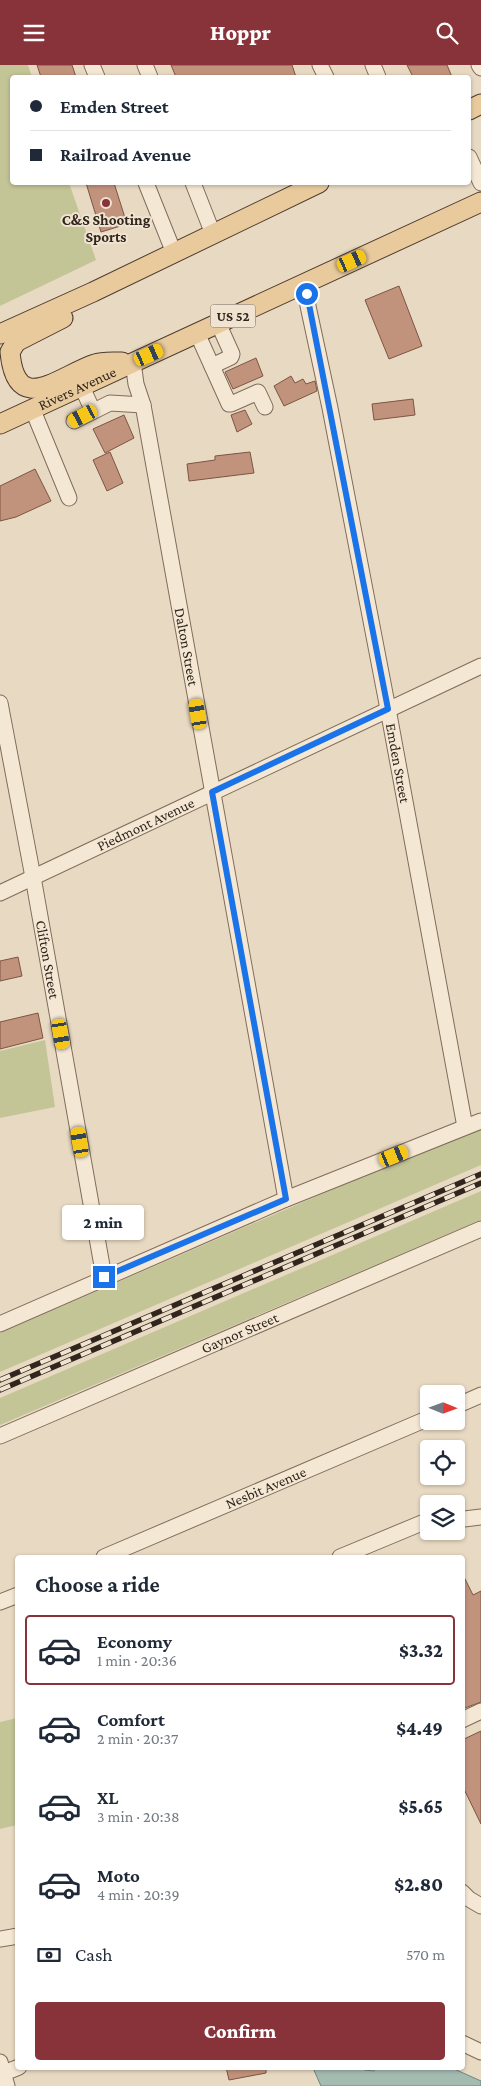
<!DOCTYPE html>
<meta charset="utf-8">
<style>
body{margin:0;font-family:"Crimson Pro",serif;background:#f6f6f7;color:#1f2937;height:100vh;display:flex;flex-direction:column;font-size:19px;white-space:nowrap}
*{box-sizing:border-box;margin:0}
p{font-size:16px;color:#747a83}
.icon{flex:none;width:28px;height:28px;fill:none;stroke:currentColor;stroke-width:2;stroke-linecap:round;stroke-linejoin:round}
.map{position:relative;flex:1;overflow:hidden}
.side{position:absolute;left:15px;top:1490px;width:450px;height:515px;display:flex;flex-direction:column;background:#fff;border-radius:5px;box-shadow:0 1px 4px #0004}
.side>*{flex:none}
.top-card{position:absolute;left:10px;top:10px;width:461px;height:110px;border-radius:5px;box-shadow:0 1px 4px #0004;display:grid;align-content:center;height:110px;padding:0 20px;background:#fff}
.needle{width:32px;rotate:91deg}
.tools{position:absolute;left:420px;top:1320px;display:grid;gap:10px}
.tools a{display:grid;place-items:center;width:45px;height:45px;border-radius:5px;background:#fff;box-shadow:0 1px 4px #0004;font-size:25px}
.end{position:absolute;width:22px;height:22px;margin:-11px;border:6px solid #1a73e8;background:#fff;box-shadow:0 0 0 2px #fff}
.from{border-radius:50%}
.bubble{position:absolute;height:35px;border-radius:5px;background:#fff;box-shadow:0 1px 4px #0004;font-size:16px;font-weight:800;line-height:35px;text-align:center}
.car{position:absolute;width:15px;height:30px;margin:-15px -8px;border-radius:6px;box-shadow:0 0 4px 1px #0007;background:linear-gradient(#f5c518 24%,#345 0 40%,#f5c518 0 76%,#345 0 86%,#f5c518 0)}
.top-card b{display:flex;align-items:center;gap:18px;height:48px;font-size:19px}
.top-card b+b{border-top:1px solid #e0e1e3}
.top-card i{width:12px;height:12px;background:#1f2937}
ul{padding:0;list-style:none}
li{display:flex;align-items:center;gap:15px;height:70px;margin:0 10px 8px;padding:0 10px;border:2px solid transparent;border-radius:5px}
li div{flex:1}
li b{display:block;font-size:19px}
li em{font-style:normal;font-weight:800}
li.on{border-color:#88323a}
li>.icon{width:45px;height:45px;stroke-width:1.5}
h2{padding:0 20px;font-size:22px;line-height:60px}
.pay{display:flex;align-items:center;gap:12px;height:55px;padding:0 20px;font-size:19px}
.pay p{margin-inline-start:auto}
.cta{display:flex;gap:10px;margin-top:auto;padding:10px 20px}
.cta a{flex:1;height:58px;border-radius:5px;background:#88323a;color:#fff;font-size:20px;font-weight:800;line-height:58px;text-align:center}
header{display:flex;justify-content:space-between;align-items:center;height:65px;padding:0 20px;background:#88323a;color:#fff;font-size:22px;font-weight:800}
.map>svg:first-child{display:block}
.green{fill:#c3c597}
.water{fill:#a4bbb2;stroke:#6c887f}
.building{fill:#c2937c;stroke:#7c5544}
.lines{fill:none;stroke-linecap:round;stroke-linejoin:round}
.minor-casing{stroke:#806c5b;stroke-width:17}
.major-casing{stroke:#4e3b2f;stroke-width:21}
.minor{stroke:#f4e8d4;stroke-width:15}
.major{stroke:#e8ca9d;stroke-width:19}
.rail-casing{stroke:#31261e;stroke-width:5.5}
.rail{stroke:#f0e4d1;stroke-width:4;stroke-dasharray:11;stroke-linecap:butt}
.route{stroke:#1a73e8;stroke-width:6}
.poi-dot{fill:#88323a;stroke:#f0e4d1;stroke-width:2}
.labels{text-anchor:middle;stroke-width:4;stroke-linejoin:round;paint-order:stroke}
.shield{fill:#f0e4d1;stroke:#6a5f54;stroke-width:1}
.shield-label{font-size:14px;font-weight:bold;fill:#31261e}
.poi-label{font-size:15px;font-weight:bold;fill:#31261e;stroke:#f0e4d1}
.street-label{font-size:15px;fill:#31261e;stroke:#f0e4d1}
</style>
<header><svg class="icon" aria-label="menu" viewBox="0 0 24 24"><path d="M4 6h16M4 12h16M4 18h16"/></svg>Hoppr<svg class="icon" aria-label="search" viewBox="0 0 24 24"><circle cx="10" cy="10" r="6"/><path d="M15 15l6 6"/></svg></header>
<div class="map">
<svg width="481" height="2021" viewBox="0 0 481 2021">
<rect width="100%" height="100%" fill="#e8d9c2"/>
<path class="green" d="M0 0H28L32 12H12V118H69L96 195 0 241Z
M45 975 55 1042 0 1053V986Z
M481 1060V1100L0 1307V1268Z
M481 1126V1155L0 1360V1333Z
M17 1653V1760L0 1764V1657Z"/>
<path class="water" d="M313 2003H362L364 2005 374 2006 377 2003H452L481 2016V2021H321Z"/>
<path class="building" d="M37 0H72L76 12H41Z
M171 0H292L296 12H176Z
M407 0H447L452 12H413Z
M86 118H114L127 159 101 167Z
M399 221 422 281 389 294 365 235Z
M256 293 263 311 233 324 225 307Z
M291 311 295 318 303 314 306 319 315 316 317 326 284 341 274 321Z
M413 334 415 350 374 355 372 339Z
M245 345 252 359 237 367 231 350Z
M124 350 134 373 105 388 93 364Z
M110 387 123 418 107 426 93 395Z
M250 387 254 408 189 416 187 399 215 395V391Z
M35 404 51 436 16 452 0 456V421Z
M18 892 22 911 0 916V896Z
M38 948 43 973 0 984V957Z
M462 1508 473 1530 481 1526V1637L462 1644Z
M481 1666V1759L462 1720V1675Z
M226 2002H266V2008L229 2015Z"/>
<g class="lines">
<defs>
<g id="minor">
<path d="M92 0 97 12"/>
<path d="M145 0 150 12"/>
<path d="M320 0 326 12"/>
<path d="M373 0 378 12"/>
<path d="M479 0 481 3"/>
<path d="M469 92 481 118"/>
<path d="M146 118 174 188"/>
<path d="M193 118 213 169"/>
<path id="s1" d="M306 217 308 241 330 343 388 644 465 1062"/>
<path d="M197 268 229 339H231L258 327 265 342"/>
<path id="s2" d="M133 297 136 319 143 340 286 1134"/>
<path d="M212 301 231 292 232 289 218 258"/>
<path d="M81 320 93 346"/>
<path d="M32 343 69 433"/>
<path d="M74 356 110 338 143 340"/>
<path id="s3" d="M0 638 33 812 104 1212"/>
<path id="s4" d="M0 828 481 601"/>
<path d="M0 1259 286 1134 481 1056"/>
<path d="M456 1341 481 1330"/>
<path id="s5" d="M0 1371 481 1164"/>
<path d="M456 1455 481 1452"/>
<path id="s6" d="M104 1492 429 1353"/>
<path d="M340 1492 429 1455"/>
<path d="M0 1537 18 1530"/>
<path d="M462 1655 481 1646"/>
<path d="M462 1827 469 1834 481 1841"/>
<path d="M0 1874 18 1871"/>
<path d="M462 1978 481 1987"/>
<path d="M0 1997 7 2021"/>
<path d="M4 2008 19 2002"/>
</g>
<g id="major">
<path d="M469 45 481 39"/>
<path d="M63 253 16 277 10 287C16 353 59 311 95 299 103 296 113 297 122 297"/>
<path d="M0 269 93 227 319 118"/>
<path id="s7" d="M0 359 481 137"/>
</g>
</defs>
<use href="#minor" class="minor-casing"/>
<use href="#major" class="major-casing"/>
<use href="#minor" class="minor"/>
<use href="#major" class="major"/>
<defs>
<path id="rail" d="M0 1315 481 1109
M0 1325 481 1118"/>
</defs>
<use href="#rail" class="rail-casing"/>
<use href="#rail" class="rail"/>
</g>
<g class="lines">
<path class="route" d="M104 1212 286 1134 212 727 388 644 307 229"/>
</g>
<circle class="poi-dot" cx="106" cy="138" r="5"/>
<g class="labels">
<rect class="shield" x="210.5" y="239.5" width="45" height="23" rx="4"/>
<g class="shield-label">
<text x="233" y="256">US 52</text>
</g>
<g class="poi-label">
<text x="106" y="160">C&amp;S Shooting<tspan x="106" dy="17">Sports</tspan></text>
</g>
<g class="street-label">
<text dy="5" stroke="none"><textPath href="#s7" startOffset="85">Rivers Avenue</textPath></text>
<text dy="5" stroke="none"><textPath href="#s2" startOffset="290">Dalton Street</textPath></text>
<text dy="5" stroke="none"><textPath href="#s1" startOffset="490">Emden Street</textPath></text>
<text dy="5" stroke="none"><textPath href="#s4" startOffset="161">Piedmont Avenue</textPath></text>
<text dy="5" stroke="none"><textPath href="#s3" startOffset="261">Clifton Street</textPath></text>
<text dy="5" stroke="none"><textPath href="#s5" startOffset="261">Gaynor Street</textPath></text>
<text dy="5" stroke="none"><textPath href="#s6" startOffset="176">Nesbit Avenue</textPath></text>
</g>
</g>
</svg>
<div class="tools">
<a><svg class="needle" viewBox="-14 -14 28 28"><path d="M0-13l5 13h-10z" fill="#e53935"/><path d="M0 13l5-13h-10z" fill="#747a83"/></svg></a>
<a><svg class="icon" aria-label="locate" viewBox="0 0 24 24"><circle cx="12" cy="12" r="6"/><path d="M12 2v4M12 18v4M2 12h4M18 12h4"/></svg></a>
<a><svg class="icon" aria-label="layers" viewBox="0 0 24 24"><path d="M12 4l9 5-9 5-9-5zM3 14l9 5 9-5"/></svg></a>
</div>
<i class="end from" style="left:307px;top:229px"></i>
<i class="end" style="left:104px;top:1212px"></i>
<div class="bubble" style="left:62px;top:1140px;width:82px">2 min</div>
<i class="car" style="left:352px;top:196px;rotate:66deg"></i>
<i class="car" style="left:149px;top:290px;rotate:66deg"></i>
<i class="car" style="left:83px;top:351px;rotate:243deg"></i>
<i class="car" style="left:198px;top:649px;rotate:350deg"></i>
<i class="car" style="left:61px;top:969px;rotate:170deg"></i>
<i class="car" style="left:80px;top:1077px;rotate:350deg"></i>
<i class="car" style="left:394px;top:1091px;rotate:68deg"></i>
<div class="top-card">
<b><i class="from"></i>Emden Street</b>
<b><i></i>Railroad Avenue</b>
</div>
<section class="side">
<h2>Choose a ride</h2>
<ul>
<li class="on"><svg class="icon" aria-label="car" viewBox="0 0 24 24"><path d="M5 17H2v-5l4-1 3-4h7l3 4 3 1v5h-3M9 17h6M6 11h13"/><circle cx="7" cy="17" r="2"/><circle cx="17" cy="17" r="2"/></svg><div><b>Economy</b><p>1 min · 20:36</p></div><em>$3.32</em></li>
<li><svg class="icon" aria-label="car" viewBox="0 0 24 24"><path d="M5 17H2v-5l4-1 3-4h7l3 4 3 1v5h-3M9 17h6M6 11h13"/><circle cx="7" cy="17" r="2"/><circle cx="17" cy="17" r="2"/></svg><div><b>Comfort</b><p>2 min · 20:37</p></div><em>$4.49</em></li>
<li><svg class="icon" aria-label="car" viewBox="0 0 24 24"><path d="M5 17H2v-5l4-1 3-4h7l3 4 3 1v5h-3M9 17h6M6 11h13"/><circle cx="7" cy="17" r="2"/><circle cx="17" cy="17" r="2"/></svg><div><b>XL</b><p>3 min · 20:38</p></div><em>$5.65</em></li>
<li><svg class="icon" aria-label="car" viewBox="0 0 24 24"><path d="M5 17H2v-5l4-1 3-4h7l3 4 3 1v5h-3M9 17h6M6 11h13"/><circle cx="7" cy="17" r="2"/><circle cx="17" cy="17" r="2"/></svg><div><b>Moto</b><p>4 min · 20:39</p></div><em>$2.80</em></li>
</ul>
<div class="pay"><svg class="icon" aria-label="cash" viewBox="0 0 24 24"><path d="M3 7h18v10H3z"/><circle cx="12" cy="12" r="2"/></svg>Cash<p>570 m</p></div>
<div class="cta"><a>Confirm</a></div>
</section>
</div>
